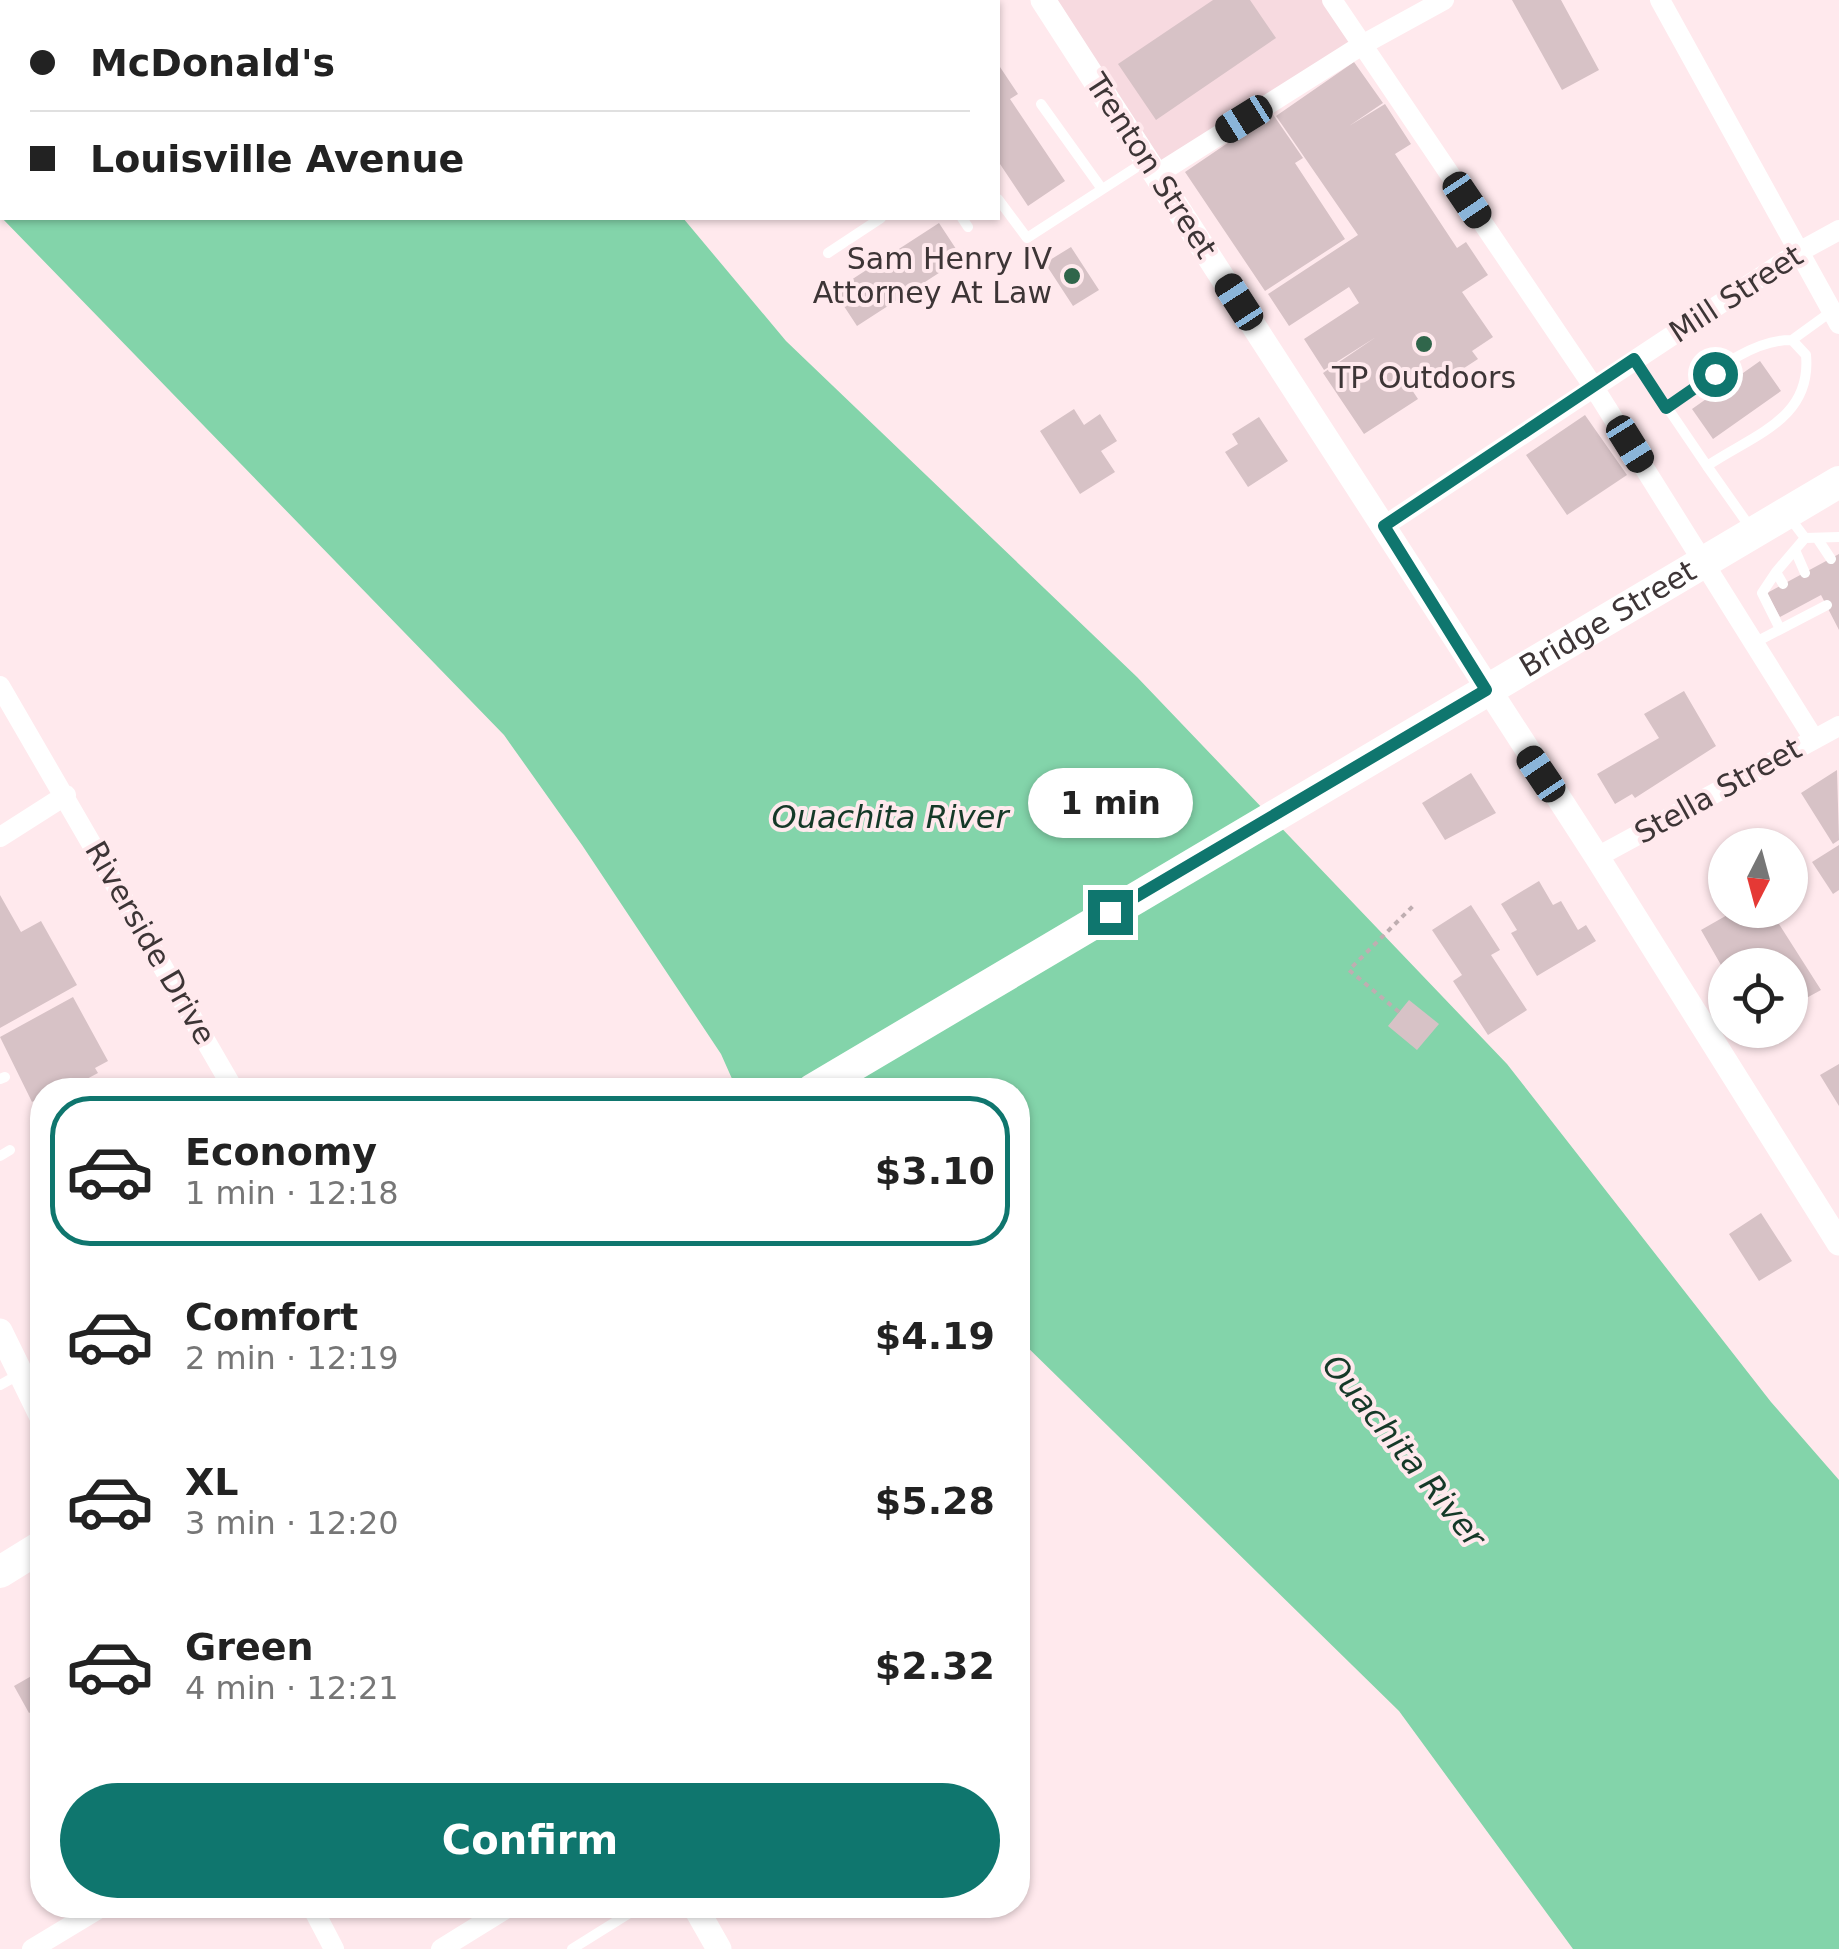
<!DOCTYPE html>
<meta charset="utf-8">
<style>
body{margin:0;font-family:"DejaVu Sans",sans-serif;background:#f2f2f2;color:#222;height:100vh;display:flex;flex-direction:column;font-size:38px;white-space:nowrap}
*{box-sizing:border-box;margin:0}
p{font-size:32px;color:#767676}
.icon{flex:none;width:55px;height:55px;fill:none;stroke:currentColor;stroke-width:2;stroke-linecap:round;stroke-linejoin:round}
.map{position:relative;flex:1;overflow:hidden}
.details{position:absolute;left:30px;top:1078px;width:1000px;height:840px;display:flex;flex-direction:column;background:#fff;border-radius:40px;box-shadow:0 2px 8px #0004}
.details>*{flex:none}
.guide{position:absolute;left:0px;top:0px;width:1000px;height:220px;box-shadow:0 2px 8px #0004;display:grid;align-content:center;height:220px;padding:0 30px;background:#fff}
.needle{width:65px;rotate:186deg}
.tools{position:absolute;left:1708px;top:828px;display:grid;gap:20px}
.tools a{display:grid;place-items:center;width:100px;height:100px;border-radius:50%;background:#fff;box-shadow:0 2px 8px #0004;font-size:50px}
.end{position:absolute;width:45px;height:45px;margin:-22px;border:12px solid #0f766e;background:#fff;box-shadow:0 0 0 5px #fff}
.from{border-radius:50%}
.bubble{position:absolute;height:70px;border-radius:35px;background:#fff;box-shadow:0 2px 8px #0004;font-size:32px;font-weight:800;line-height:70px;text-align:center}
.car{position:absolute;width:30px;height:60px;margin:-30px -15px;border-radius:12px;box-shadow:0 0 8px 2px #0007;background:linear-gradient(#222 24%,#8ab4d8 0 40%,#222 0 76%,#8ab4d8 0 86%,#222 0)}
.guide b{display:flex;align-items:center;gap:35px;height:95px;font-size:38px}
.guide b+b{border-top:2px solid #e0e0e0}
.guide i{width:25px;height:25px;background:#222}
ul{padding:18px 0 0;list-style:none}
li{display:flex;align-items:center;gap:30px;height:150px;margin:0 20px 15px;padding:0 10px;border:5px solid transparent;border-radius:40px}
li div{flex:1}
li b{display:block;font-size:38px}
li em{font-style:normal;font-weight:800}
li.selected{border-color:#0f766e}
li>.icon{width:90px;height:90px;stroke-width:1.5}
.button{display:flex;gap:20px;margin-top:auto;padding:20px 30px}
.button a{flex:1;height:115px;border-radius:60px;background:#0f766e;color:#fff;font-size:40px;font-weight:800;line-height:115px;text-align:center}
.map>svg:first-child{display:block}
.built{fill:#f7dae0}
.water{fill:#83d4aa}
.building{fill:#d7c2c6}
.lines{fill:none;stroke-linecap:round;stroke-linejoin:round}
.path{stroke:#bfaeb1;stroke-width:4;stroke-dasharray:5 5;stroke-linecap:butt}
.service{stroke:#fff;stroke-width:10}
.minor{stroke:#fff;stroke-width:20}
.tertiary{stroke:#fff;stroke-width:25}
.primary{stroke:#fff;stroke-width:32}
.route{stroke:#0f766e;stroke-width:12}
.poi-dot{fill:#30664b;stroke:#ffe9ed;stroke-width:4}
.labels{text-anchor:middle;stroke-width:8;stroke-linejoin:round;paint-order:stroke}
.street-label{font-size:30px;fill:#3d3536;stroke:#ffe9ed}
.poi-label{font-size:30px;fill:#3d3536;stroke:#ffe9ed;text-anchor:end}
.water-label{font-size:32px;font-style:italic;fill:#153928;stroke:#ffe9ed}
</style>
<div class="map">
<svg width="1839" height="1949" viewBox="0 0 1839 1949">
<rect width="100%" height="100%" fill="#ffe9ed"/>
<path class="built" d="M1043 0H1329L1362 45 1156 175Z"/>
<path class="water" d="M0 0H501L2 2V218H683L786 341 1137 677 1507 1064 1771 1402 1839 1480V1949H1573L1399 1711 1018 1338V1090H737L721 1054 582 845 504 735 0 216Z"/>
<path class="building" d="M1213 0H1250L1276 38 1156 120 1118 64Z
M1512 0H1561L1599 70 1562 90Z
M1354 62 1383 103 1349 126 1385 104 1411 144 1395 154 1457 248 1466 242 1488 275 1462 292 1493 337 1472 351 1478 359 1441 383 1435 375 1412 390 1418 399 1364 434 1323 373 1376 337 1324 370 1304 339 1359 303 1349 287 1289 326 1268 294 1358 235 1276 116Z
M998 64 1018 94 1010 99 1065 181 1028 206 998 161Z
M1272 113 1303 158 1295 163 1345 239 1265 291 1185 172Z
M939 223 962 258 857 326 834 291Z
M1071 247 1099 290 1073 306 1045 263Z
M1760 361 1781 391 1713 439 1692 409Z
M1074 409 1084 425 1100 414 1117 441 1101 451 1115 472 1080 494 1040 431Z
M1585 415 1627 475 1567 515 1526 455Z
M1259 417 1288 461 1248 487 1225 452 1238 444 1232 434Z
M1839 554V630L1821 595 1780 617 1767 593Z
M1684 691 1716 746 1635 798 1632 794 1615 804 1597 774 1659 738 1644 714Z
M1837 770 1839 840 1833 844 1801 793Z
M1471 773 1496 813 1445 840 1422 803Z
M1839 845V890L1833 894 1812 862Z
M1539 881 1553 905 1561 901 1578 930 1586 925 1596 941 1537 976 1511 933 1517 930 1501 904Z
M0 895 21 932 41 921 77 985 0 1028Z
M1471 905 1500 950 1491 955 1527 1010 1488 1035 1453 981 1462 975 1432 930Z
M1736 910H1770L1821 990 1790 1007V965H1725V972L1701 930Z
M73 997 108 1061 95 1068 98 1073 66 1090H42V1096L32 1102 0 1037Z
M1409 1000 1439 1024 1417 1050 1388 1026Z
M1839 1064V1106L1820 1075Z
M1761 1213 1792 1261 1759 1281 1729 1234Z
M42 1670V1706L29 1713 14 1686Z"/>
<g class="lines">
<path class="path" d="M1399 1012 1349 970 1414 905"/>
<path class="service" d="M872 0 874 2
M820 2V0
M1041 104 1102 189
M998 199 1027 238 1146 161
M962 218 968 227
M828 253 881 218
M1792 340 1832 311
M1635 360 1707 466
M1666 408C1702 383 1746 339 1792 340L1806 355C1812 419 1753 435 1707 466L1750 527
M1790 518 1805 538 1839 537
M1817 538 1831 559
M1795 550 1805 573
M1776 572 1762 593 1780 629
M1783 584 1776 572 1805 538
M1754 643 1827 605
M0 1079 5 1077
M0 1156 10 1150
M0 1385 20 1374
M572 1949 628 1914 623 1905"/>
<path class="minor" d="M1332 0 1593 386 1814 739
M1660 0 1839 324
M1156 175 1362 45 1444 0
M1384 526 1797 253 1839 230
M0 686 234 1090
M0 837 66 795
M1597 857 1839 726
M311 1905 334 1949
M32 1949 105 1905
M441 1949 512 1905"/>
<path class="tertiary" d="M1043 0 1597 857 1839 1243
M0 1331 42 1417
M694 1905 719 1949"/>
<g class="primary">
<path id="s1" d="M812 1090 1839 482"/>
<path d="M0 1572 42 1546"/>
</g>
</g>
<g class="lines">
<path class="route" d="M1110 912 1486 690 1384 526 1634 359 1666 408 1715 374"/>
</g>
<g class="poi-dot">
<circle cx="1072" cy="276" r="10"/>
<circle cx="1424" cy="344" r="10"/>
</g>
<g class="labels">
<g class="street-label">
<text transform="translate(1151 166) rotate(57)" y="10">Trenton Street</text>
<text transform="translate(1736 294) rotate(-33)" y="10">Mill Street</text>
<text dy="10" stroke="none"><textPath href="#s1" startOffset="925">Bridge Street</textPath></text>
<text transform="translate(1718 791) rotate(-29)" y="10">Stella Street</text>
<text transform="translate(150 943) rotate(60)" y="10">Riverside Drive</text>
</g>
<g class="poi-label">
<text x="1052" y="269">Sam Henry IV<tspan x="1052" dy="34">Attorney At Law</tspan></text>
<text x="1424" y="388" text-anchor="middle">TP Outdoors</text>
</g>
<g class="water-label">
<text x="890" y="828">Ouachita River</text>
<text transform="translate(1404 1451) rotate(51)" y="11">Ouachita River</text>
</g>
</g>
</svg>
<div class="tools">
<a><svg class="needle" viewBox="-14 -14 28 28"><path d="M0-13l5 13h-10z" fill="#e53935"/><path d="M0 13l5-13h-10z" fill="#767676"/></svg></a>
<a><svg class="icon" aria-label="locate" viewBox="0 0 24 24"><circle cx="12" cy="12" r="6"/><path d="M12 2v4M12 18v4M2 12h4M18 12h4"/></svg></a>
</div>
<i class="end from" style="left:1715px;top:374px"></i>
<i class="end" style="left:1110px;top:912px"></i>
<div class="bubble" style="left:1028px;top:768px;width:165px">1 min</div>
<i class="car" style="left:1244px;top:119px;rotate:238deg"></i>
<i class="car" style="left:1467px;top:200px;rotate:146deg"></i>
<i class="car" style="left:1239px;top:302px;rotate:327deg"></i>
<i class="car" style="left:1630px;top:444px;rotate:148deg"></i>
<i class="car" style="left:1541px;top:774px;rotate:326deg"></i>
<div class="guide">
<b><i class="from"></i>McDonald's</b>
<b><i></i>Louisville Avenue</b>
</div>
<section class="details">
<ul>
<li class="selected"><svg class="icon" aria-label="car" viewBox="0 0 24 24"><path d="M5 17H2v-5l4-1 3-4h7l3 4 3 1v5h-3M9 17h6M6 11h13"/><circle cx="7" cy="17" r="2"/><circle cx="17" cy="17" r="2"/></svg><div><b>Economy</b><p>1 min · 12:18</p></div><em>$3.10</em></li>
<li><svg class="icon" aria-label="car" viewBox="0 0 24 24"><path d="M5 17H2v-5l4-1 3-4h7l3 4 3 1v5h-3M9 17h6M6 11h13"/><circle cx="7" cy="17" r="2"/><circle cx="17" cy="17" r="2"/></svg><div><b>Comfort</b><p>2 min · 12:19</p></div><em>$4.19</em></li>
<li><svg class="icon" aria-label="car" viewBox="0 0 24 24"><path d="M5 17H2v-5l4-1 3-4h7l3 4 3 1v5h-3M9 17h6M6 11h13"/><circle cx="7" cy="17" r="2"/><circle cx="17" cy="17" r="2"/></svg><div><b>XL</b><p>3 min · 12:20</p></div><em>$5.28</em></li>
<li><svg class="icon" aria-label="car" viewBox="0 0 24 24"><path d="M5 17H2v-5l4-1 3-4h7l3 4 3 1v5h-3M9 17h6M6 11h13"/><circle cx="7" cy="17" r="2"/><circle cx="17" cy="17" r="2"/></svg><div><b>Green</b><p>4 min · 12:21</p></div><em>$2.32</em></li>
</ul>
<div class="button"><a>Confirm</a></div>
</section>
</div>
